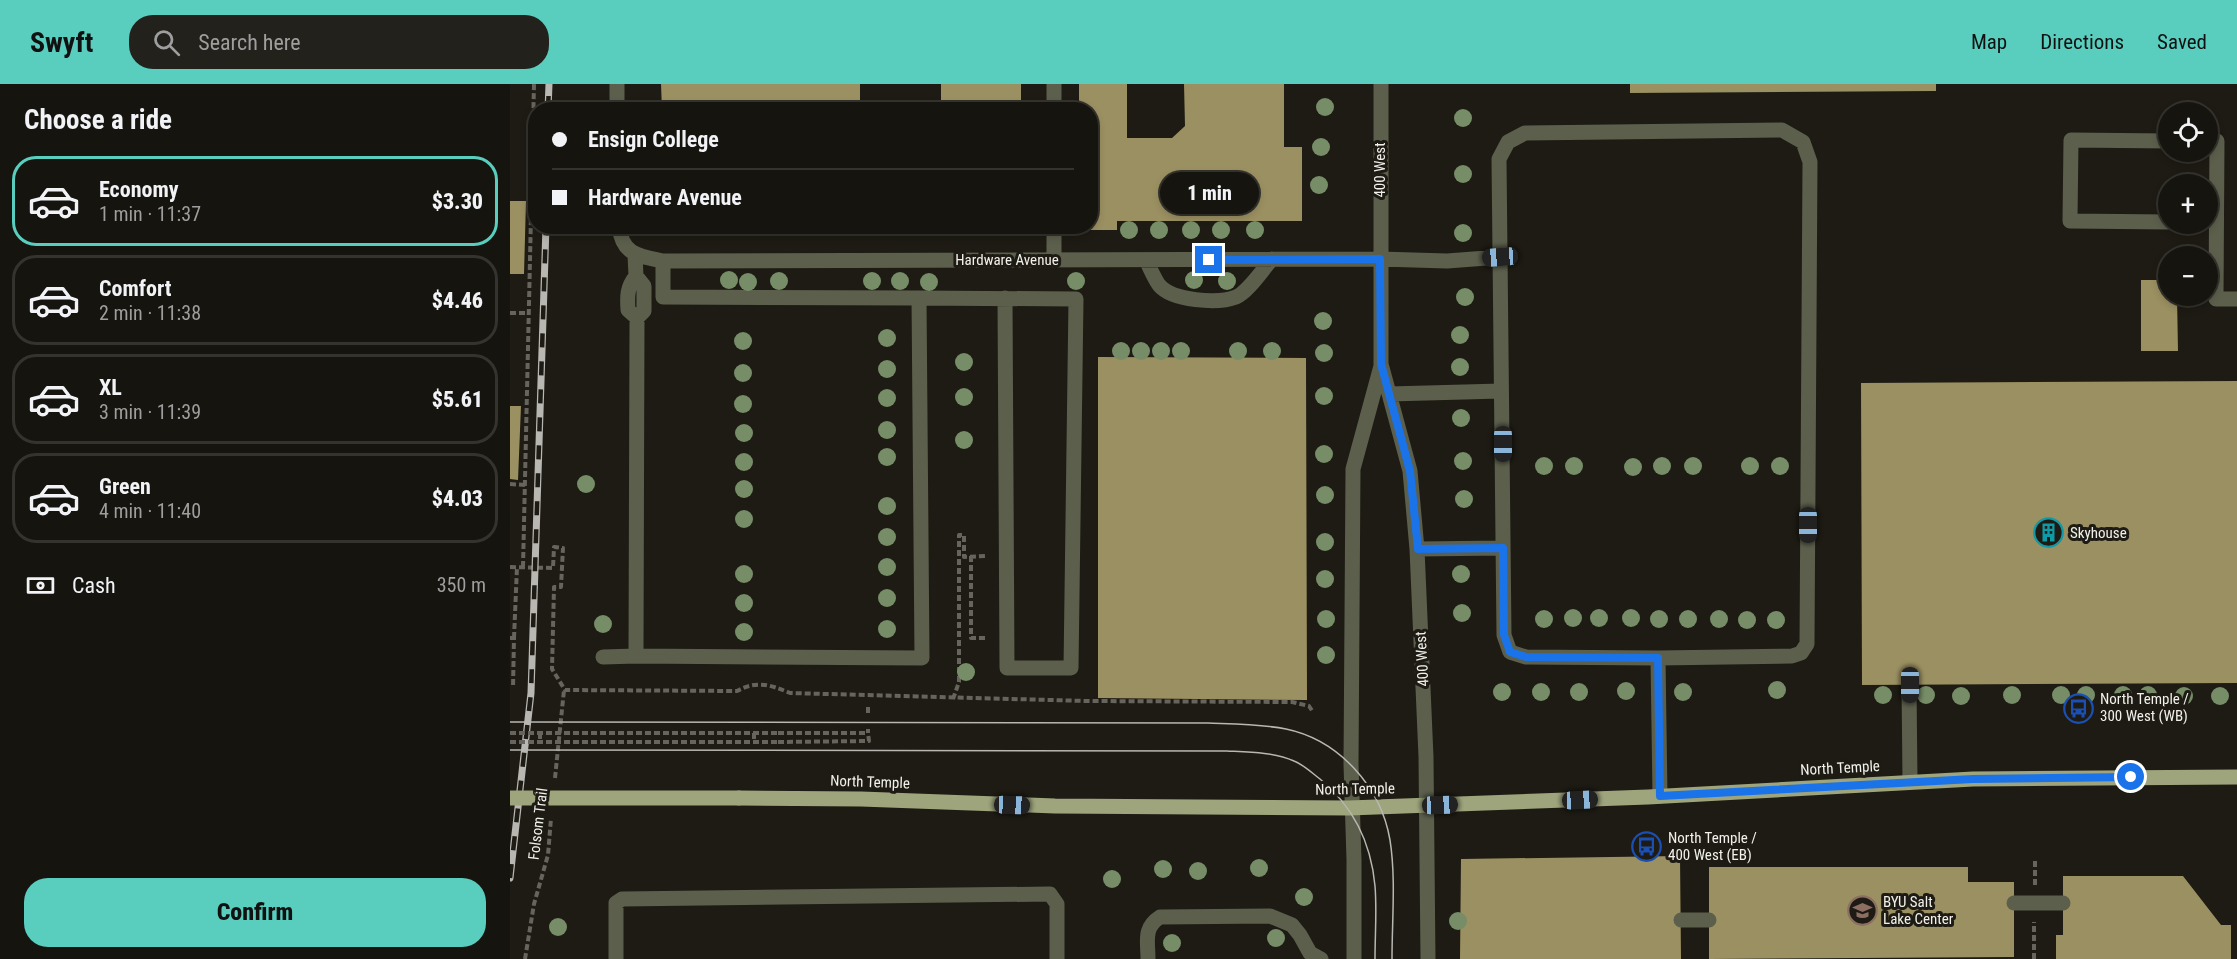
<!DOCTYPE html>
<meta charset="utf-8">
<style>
body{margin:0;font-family:"Roboto Condensed",sans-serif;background:#23211c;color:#f1f3f6;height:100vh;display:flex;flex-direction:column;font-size:22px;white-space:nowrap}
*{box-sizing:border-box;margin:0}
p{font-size:20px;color:#9e9e9e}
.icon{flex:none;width:33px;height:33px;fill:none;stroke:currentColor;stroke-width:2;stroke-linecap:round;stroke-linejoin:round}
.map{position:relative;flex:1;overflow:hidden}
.side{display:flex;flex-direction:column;background:#16140e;width:510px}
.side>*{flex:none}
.hud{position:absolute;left:18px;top:18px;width:570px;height:132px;border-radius:24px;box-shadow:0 3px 9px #0003,0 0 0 2px #35332e;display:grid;align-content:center;height:132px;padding:0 24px;background:#16140e}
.fabs{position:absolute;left:1648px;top:18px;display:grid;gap:12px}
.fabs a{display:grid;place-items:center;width:60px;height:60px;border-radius:50%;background:#16140e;box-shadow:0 3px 9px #0003,0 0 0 2px #35332e;font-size:30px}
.end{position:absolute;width:27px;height:27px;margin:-14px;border:8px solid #1a73e8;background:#fff;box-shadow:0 0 0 3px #fff}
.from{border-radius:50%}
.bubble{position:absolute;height:42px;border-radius:21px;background:#16140e;box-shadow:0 3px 9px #0003,0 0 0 2px #35332e;font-size:20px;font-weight:800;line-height:42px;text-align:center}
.car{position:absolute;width:18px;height:36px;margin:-18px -9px;border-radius:8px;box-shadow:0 0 4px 2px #0007;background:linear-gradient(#222 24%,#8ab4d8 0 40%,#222 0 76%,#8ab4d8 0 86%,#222 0)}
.hud b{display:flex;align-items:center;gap:21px;height:57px;font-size:22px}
.hud b+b{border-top:2px solid #35332e}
.hud i{width:15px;height:15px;background:#f1f3f6}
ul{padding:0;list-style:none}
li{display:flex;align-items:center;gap:18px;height:90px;margin:0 12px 9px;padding:0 12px;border:3px solid #35332e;border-radius:24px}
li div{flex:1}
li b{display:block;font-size:22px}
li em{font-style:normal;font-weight:800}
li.selected{border-color:#59cebe}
li>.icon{width:54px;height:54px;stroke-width:1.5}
h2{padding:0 24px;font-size:27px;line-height:72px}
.pay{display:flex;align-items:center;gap:15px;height:66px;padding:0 24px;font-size:22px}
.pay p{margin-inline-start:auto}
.action{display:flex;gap:12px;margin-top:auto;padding:12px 24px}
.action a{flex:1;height:69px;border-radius:24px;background:#59cebe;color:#111;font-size:24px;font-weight:800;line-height:69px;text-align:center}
header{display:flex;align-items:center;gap:36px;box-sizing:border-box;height:84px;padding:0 30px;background:#59cebe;color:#111}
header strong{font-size:28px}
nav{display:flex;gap:33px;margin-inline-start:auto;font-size:21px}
.search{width:420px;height:54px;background:#23211c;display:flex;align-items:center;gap:15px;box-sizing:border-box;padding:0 21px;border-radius:24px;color:#9e9e9e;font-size:22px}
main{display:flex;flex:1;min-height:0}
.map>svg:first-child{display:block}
.building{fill:#9b9061}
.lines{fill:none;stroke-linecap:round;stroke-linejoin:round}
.path{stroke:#66645d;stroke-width:4;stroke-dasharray:6 3;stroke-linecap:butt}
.minor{stroke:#5c5f4c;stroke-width:15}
.major{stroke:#9ea47c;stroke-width:15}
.tram{stroke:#b8b7b1;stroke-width:1.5}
.rail-casing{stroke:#b8b7b1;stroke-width:7}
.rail{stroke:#1d1b13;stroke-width:4.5;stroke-dasharray:14;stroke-linecap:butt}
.path-bridge{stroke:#66645d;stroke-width:4;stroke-dasharray:6 3;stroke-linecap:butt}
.minor-bridge{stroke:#5c5f4c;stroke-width:15}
.major-bridge{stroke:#9ea47c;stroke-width:15}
.tree{fill:#768d68}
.route{stroke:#1a73e8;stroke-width:8}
.labels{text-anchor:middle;stroke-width:6;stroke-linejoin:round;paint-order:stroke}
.street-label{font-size:15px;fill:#f1f0ea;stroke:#1d1b13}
.poi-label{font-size:15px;fill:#f1f0ea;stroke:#1d1b13;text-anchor:start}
</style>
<header>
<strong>Swyft</strong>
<div class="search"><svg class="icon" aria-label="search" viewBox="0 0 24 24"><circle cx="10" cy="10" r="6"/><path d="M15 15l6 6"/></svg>Search here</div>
<nav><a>Map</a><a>Directions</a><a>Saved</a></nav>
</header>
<main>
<section class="side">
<h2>Choose a ride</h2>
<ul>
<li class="selected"><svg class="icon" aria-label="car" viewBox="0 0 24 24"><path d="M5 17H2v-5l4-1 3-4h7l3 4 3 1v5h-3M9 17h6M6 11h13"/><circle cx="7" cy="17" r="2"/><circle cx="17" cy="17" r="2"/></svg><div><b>Economy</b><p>1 min · 11:37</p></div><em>$3.30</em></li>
<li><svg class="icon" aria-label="car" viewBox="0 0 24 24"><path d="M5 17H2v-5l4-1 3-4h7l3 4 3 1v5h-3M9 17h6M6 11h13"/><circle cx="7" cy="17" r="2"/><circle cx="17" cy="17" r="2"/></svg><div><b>Comfort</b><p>2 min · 11:38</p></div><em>$4.46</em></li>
<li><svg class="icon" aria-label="car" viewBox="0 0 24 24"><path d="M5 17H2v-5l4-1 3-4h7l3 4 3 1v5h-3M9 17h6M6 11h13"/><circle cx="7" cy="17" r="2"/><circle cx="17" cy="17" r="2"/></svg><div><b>XL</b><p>3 min · 11:39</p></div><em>$5.61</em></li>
<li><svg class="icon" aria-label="car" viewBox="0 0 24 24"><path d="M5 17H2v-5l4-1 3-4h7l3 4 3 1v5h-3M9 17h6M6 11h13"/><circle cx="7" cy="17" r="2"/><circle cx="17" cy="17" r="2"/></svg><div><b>Green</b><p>4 min · 11:40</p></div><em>$4.03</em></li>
</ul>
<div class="pay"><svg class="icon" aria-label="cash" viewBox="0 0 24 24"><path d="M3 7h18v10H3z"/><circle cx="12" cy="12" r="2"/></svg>Cash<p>350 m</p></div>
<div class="action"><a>Confirm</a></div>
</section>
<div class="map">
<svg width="1727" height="875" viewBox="0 0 1727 875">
<rect width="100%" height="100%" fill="#1d1b13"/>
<path class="building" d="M151 0H350V26H152Z
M431 0H511V26H431Z
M569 0H617V54H662L675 42 674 0H774V63H792V137H607V146H574V142H580V26H569Z
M1120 0H1426V7L1120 9Z
M0 117H16L14 190H0Z
M1631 196H1659V212H1667L1668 267H1631Z
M588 273 796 274 797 616 588 614Z
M1727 297V599L1352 601 1351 299Z
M0 322H11L8 396 0 395Z
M1170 772 1171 875H950L951 775Z
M1199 783H1458V798H1504V873L1199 875Z
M1553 792H1673L1711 841H1721V875H1546V851H1553Z"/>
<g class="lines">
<path class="path" d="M0 229H20
M0 400 15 401
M461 472V554H478
M0 483 43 484 44 463 53 464 51 503H44L42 585 55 606 227 607C247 596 261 601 280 609L577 617 782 618 799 622 803 628
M13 483 24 0
M0 554H4L3 604
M4 554 7 483
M443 615 449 598V451H454V473L477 472
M358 623V632
M30 649V658
M244 649V658
M268 649H358V645
M268 658 359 657 358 649
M45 694 54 606
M1525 801V775
M15 875 24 820 38 771 41 734
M1524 875V838"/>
<path class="minor" d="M107 0V26
M544 0V26
M871 0V280L900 387 907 465 916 673 918 875
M1659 57 1561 56 1560 137 1659 138
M1698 57H1707L1706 215H1727
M109 142C112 171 129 172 153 177L870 175 937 177 990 173
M544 142V176
M636 176C640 184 644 194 649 201 662 217 708 220 726 213 738 208 753 185 762 175
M126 192C117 203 117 212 118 226L127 234
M409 214 566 215 561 584H497L495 214
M879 310 991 307
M907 465 993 464
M126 572 412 574 409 214 153 213V177
M93 573 126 572 127 234 134 227V202L126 192 125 171
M1148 574 1016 573 1000 568 994 551 989 75 998 58 1015 49 1272 46 1293 58 1300 78 1297 560 1291 569 1282 572 1148 574 1150 712
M1399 601 1400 698
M1171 836H1199
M106 875V819L112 815 540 810 547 820V875
M638 875C638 857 633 844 650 833L760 832 782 841 790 851 800 869 811 875
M844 875V776L841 680 843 385 871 282"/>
<path class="major" d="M229 714 351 715 545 722 839 724 1138 713 1463 695 1727 693"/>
<path class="tram" d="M0 638 698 639C724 640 750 640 776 645 829 656 871 703 880 756 886 794 882 836 882 875
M0 666 717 667C739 668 763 668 784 677 794 681 802 689 810 695 844 723 861 758 865 802 867 826 865 851 865 875"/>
<defs>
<path id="rail" d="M38 26 39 0
M0 794 21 609 36 142"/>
</defs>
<use href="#rail" class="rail-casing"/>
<use href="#rail" class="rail"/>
<path class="path-bridge" d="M0 649H268
M0 658H268"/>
<path class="minor-bridge" d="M1504 819H1553"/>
<path class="major-bridge" d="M0 714H229"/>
</g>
<g class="tree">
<circle cx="815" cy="23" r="9"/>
<circle cx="953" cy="34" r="9"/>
<circle cx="811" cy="63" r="9"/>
<circle cx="953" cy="90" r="9"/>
<circle cx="809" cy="101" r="9"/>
<circle cx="619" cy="146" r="9"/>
<circle cx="649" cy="146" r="9"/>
<circle cx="681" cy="146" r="9"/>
<circle cx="711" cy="146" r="9"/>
<circle cx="745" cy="146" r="9"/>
<circle cx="953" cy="149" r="9"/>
<circle cx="219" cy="196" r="9"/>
<circle cx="684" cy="196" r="9"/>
<circle cx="269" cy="197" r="9"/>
<circle cx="362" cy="197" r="9"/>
<circle cx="390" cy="197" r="9"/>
<circle cx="566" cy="197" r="9"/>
<circle cx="717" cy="197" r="9"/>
<circle cx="238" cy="198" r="9"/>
<circle cx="419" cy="198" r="9"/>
<circle cx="955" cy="213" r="9"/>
<circle cx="813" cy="237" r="9"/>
<circle cx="950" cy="251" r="9"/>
<circle cx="377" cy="254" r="9"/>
<circle cx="233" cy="257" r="9"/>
<circle cx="611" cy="267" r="9"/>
<circle cx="631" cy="267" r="9"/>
<circle cx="651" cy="267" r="9"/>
<circle cx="671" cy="267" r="9"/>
<circle cx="728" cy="267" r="9"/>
<circle cx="762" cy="267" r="9"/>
<circle cx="814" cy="269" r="9"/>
<circle cx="454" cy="278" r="9"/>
<circle cx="950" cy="283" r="9"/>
<circle cx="377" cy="285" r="9"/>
<circle cx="233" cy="289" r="9"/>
<circle cx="814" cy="312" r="9"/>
<circle cx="454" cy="313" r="9"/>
<circle cx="377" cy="314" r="9"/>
<circle cx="233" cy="320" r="9"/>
<circle cx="951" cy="334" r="9"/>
<circle cx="377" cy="346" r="9"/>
<circle cx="234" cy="349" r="9"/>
<circle cx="454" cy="356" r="9"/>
<circle cx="814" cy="370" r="9"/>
<circle cx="377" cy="373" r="9"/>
<circle cx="953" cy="377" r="9"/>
<circle cx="234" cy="378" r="9"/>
<circle cx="1034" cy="382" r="9"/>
<circle cx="1064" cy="382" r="9"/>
<circle cx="1152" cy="382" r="9"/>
<circle cx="1183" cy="382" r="9"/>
<circle cx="1240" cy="382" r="9"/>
<circle cx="1270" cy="382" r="9"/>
<circle cx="1123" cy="383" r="9"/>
<circle cx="76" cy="400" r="9"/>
<circle cx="234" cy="405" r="9"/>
<circle cx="815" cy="411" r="9"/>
<circle cx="954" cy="415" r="9"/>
<circle cx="377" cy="422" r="9"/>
<circle cx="234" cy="435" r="9"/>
<circle cx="377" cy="453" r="9"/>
<circle cx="815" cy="458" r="9"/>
<circle cx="377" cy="483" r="9"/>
<circle cx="234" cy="490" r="9"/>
<circle cx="951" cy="490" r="9"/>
<circle cx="815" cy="495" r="9"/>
<circle cx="377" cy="514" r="9"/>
<circle cx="234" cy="519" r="9"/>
<circle cx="952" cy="529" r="9"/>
<circle cx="1063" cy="534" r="9"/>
<circle cx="1089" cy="534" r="9"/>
<circle cx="1121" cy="534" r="9"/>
<circle cx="816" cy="535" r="9"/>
<circle cx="1034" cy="535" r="9"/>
<circle cx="1149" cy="535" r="9"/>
<circle cx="1178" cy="535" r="9"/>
<circle cx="1209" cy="535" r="9"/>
<circle cx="1237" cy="536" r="9"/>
<circle cx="1266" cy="536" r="9"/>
<circle cx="93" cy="540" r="9"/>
<circle cx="377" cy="545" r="9"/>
<circle cx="234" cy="548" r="9"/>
<circle cx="816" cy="571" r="9"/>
<circle cx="456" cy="588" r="9"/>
<circle cx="1267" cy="606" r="9"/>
<circle cx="1116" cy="607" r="9"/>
<circle cx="992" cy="608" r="9"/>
<circle cx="1031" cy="608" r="9"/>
<circle cx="1069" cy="608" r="9"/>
<circle cx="1173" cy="608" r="9"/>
<circle cx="1373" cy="611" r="9"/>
<circle cx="1416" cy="611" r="9"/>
<circle cx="1502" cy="611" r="9"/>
<circle cx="1551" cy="611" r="9"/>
<circle cx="1576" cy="611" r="9"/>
<circle cx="1613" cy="611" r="9"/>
<circle cx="1638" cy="611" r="9"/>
<circle cx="1451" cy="612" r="9"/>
<circle cx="1674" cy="612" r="9"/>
<circle cx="1710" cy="612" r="9"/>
<circle cx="749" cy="784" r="9"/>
<circle cx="653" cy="785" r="9"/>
<circle cx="688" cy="787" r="9"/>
<circle cx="602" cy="795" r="9"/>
<circle cx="794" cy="813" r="9"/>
<circle cx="948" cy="837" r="9"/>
<circle cx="48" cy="843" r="9"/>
<circle cx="766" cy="854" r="9"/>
<circle cx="662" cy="859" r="9"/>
</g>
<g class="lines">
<path class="route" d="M699 176 870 175 871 280 900 387 908 465 993 464 994 551 1000 568 1016 573 1148 574 1150 712 1463 695 1621 693"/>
</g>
<defs>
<symbol id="building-ring" viewBox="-11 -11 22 22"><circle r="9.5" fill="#1d1b13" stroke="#0f9aa8" stroke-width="1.5"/><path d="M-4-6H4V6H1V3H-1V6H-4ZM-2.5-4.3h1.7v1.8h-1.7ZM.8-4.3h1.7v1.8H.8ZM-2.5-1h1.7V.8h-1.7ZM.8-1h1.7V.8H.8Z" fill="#0f9aa8"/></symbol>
<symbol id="bus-ring" viewBox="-11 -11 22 22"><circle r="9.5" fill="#1d1b13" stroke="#1a4fb4" stroke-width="1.5"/><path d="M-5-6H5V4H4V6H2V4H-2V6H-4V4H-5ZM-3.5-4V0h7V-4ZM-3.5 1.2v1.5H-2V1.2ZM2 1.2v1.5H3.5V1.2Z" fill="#1a4fb4"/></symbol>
<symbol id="university-ring" viewBox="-11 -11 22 22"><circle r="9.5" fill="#1d1b13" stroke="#8d6e63" stroke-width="1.5"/><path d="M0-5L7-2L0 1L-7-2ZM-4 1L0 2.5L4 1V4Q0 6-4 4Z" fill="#8d6e63"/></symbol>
</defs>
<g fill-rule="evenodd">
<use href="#building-ring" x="1522" y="432" width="33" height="33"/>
<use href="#bus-ring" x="1552" y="608" width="33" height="33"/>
<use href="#bus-ring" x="1120" y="746" width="33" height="33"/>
<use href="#university-ring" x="1336" y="810" width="33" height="33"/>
</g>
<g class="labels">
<g class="street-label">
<text transform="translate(870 86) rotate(-90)" y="5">400 West</text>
<text x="497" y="181">Hardware Avenue</text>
<text transform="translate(912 575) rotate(-93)" y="5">400 West</text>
<text transform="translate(1330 684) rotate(-3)" y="5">North Temple</text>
<text transform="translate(360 698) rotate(2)" y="5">North Temple</text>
<text transform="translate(845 705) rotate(-1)" y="5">North Temple</text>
<text transform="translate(28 740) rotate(-83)" y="5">Folsom Trail</text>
</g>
<g class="poi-label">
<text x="1560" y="454">Skyhouse</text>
<text x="1590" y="620">North Temple /<tspan x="1590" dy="17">300 West (WB)</tspan></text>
<text x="1158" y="759">North Temple /<tspan x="1158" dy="17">400 West (EB)</tspan></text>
<text x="1373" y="823">BYU Salt<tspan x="1373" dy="17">Lake Center</tspan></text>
</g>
</g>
</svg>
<div class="fabs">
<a><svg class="icon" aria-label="locate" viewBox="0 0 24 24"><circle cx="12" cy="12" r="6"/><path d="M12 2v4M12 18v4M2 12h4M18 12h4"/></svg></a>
<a>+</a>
<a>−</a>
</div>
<i class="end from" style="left:1621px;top:693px"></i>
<i class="end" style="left:699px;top:176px"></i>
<div class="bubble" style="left:650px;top:88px;width:99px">1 min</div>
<i class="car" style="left:990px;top:173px;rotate:266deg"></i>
<i class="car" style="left:993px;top:360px;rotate:180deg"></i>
<i class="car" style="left:1298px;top:441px;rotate:180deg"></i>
<i class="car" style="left:1400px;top:601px;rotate:180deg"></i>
<i class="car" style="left:1070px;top:716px;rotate:87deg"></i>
<i class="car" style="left:502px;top:721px;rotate:92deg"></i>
<i class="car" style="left:930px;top:721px;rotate:88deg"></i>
<div class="hud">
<b><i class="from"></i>Ensign College</b>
<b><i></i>Hardware Avenue</b>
</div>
</div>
</main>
